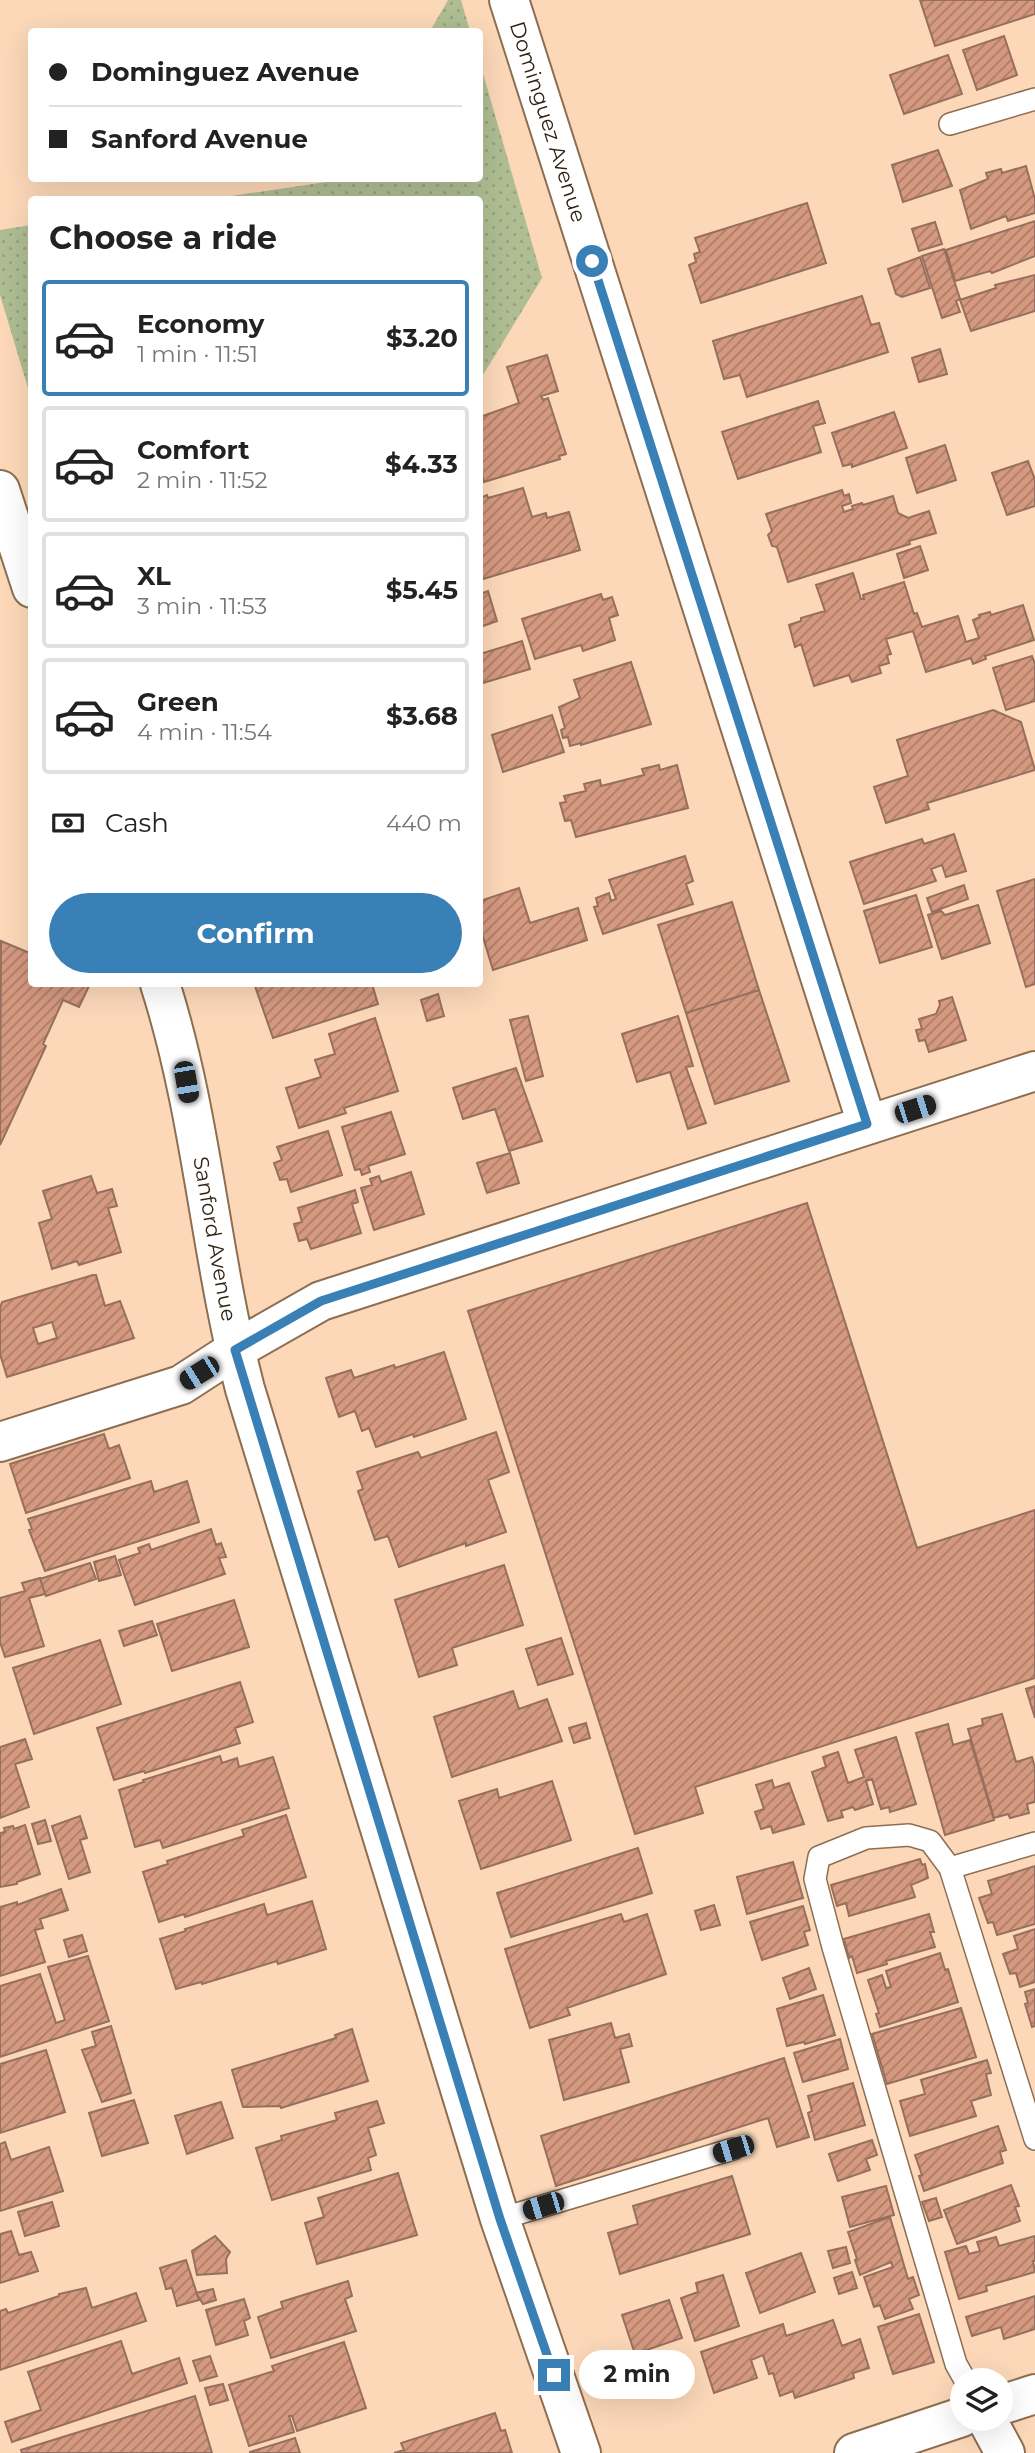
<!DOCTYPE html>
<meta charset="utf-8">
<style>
body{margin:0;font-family:Montserrat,sans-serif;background:#f6f6f6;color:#222;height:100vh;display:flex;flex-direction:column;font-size:26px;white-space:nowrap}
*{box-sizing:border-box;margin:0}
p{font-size:23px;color:#767676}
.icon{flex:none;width:38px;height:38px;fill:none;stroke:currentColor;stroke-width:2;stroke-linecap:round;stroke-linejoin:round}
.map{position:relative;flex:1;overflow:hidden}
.drawer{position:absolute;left:28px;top:196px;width:455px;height:791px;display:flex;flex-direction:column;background:#fff;border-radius:7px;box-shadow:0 7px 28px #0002}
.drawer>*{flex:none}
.hud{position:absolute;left:28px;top:28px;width:455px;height:154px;border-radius:7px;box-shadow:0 7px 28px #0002;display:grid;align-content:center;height:154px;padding:0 21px;background:#fff}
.buttons{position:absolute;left:950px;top:2368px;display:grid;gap:14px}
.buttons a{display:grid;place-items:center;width:63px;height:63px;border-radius:50%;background:#fff;box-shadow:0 7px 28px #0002;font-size:35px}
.end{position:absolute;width:32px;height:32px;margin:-16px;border:9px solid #3880b5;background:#fff;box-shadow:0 0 0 4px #fff}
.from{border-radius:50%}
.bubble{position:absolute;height:49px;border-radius:24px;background:#fff;box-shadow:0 7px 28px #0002;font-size:23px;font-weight:700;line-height:49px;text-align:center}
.car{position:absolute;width:21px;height:42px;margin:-21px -10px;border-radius:9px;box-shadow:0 0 5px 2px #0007;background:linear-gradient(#222 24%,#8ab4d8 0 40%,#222 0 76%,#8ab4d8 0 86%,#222 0)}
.hud b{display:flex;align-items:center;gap:24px;height:66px;font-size:26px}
.hud b+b{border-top:2px solid #e0e0e0}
.hud i{width:18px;height:18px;background:#222}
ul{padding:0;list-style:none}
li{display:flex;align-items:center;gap:21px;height:116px;margin:0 14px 10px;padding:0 7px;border:4px solid #e0e0e0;border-radius:7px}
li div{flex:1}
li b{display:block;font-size:26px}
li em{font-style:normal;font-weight:700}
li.current{border-color:#3880b5}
li>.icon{width:63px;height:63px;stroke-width:1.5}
h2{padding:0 21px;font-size:32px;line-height:84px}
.pay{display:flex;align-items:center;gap:18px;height:77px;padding:0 21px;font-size:26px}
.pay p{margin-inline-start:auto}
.primary-button{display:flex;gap:14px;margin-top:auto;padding:14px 21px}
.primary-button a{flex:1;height:80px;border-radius:42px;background:#3880b5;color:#fff;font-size:28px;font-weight:700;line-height:80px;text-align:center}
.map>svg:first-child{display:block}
.green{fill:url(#green-dots)}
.building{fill:url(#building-hatch);stroke:#976f5e;stroke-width:2;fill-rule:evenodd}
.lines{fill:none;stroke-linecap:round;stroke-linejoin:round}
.service-casing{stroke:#8d6e51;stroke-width:24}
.minor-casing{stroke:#8d6e51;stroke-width:42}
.tertiary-casing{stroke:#8d6e51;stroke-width:42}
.service{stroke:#fff;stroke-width:21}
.minor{stroke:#fff;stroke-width:38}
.tertiary{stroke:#fff;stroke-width:38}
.route{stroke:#3880b5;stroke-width:9}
.labels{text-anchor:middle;stroke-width:5;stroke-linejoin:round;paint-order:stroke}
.street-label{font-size:21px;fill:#2f2216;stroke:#fcd8b9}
</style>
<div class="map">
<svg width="1035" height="2453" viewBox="0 0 1035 2453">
<defs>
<pattern id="green-dots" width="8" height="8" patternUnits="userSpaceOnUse" patternTransform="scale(1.75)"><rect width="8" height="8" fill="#afbd93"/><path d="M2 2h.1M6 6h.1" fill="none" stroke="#97a27e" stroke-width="1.8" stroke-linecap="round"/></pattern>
<pattern id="building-hatch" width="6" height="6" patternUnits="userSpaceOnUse" patternTransform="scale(1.75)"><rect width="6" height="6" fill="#d59980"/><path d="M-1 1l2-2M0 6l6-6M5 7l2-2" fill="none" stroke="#ad7c68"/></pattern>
</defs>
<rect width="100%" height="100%" fill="#fcd8b9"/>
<path class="green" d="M448 0H461L470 31H430Z
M480 63 542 278 480 380V200L211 199 346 179 480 178Z
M31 225H32L31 398 0 295V230Z"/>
<path class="building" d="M920 0H1035V14L935 46Z
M1004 36 1017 75 977 90 963 50Z
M948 55 962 94 904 114 890 75Z
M938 150 952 186 903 202 892 165Z
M1026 166 1035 199V213L1008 221 1006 216 971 229 960 190 988 179 986 173 1001 169 1002 173Z
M807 203 826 263 701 303 689 265 696 262 694 254 700 252 695 238Z
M1035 221V256L992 273 990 271 955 281 946 250Z
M935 222 942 244 919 251 912 229Z
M944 249 960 299 956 301 960 312 942 318 922 256Z
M920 257 930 288 902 297 896 294 888 269Z
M1035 275V311L971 331 960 300 996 288 995 285Z
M862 296 871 325 879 323 888 352 747 397 740 375 724 379 713 341Z
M940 349 947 374 919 382 912 358Z
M547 355 558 391 541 396 543 400 548 398 566 454 559 456 560 459 484 482 480 468V417L519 403 507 367Z
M818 401 825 423 813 426 821 452 738 479 722 432Z
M894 412 907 448 852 467V464L843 466 832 433Z
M945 445 956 480 917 493 906 458Z
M1028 461 1035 480V506L1007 515 992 473Z
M523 488 532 517 546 513 547 518 569 512 580 550 483 579 480 572V498L487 495 488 498Z
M842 490 844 496 849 494 851 503 842 506 844 512 853 509 852 506 862 503 863 505 893 496 898 513 908 518 929 511 936 533 909 541 910 544 788 582 777 547 772 546 768 535 772 531 766 514Z
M920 546 928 570 904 578 897 554Z
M853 573 861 599H864L863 595 904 582 914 614 917 613 922 627 958 616 966 642 979 638 973 620 980 617 979 615 990 612 991 615 1023 605 1034 640 985 656 986 659 973 664 971 658 926 672 913 631 886 639 891 654 887 655 889 663 879 666 881 673 852 682 849 675 814 686 801 644 795 647 789 625 801 621V618L825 611 816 585Z
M488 591 497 621 480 627V594Z
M601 594 603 600 612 597 618 615 609 618 615 640 583 651 581 645 535 659 522 619Z
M522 641 530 669 483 683 480 672V654Z
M1032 656 1035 664V701L1006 710 993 668Z
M631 662 651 724 581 745V743L570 746 568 737 563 738 561 730 565 728 559 707 580 698 574 680Z
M993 710 1021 722 1035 770 927 803 929 809 886 823 874 787 908 776 897 740Z
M552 715 564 752 503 772 492 735Z
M659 765 660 770 677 765 688 808 576 837 571 820 565 821 560 803 566 802 564 796 586 791 584 784 600 780 601 786 644 775 642 769Z
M954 834 966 871 946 877 942 865 931 869 936 881 864 904 850 862 922 839 924 844Z
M685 856 693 881 686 884 693 904 603 934 594 907 598 906 596 898 609 893 611 901 616 899 609 880Z
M1035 879V984L1026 987 997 891Z
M964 885 968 899 932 912 927 898Z
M519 888 530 923 578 908 587 940 493 970 480 927V901Z
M916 895 932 947 880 963 864 911Z
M732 902 759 990 686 1013 658 925Z
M978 905 990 943 942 959 928 915 941 911 945 915Z
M1 941 32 954V984H90L79 1007 63 1000 43 1044 46 1046 0 1145Z
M262 984H372L378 1004 273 1038 255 986Z
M759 990 789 1081 715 1104 686 1013Z
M438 994 444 1016 427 1021 421 1000Z
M952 997 966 1040 929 1052 925 1040 919 1041 916 1030 922 1029 919 1019 936 1014 940 1005 939 1001Z
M528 1016 543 1076 526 1081 510 1020Z
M678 1016 693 1066 686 1067 706 1123 688 1129 670 1072 637 1082 622 1034Z
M375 1018 398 1091 344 1108 346 1113 299 1128 286 1088 321 1077 315 1060 335 1054 329 1034Z
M516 1068 542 1141 509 1151 495 1109 463 1119 453 1088Z
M391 1112 405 1154 368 1166 370 1172 362 1175 360 1169 355 1170 342 1127Z
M328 1131 342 1175 291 1192 287 1179 280 1180 274 1163 282 1160 277 1147Z
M510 1153 519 1183 487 1193 477 1163Z
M411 1172 424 1214 374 1230 361 1188 372 1185 370 1179 379 1176 381 1182Z
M91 1176 97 1193 112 1189 117 1206 108 1208 121 1252 79 1265 77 1261 52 1269 39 1223 52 1219 43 1191Z
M355 1190 358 1202 352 1204 361 1233 311 1249 307 1239 299 1241 294 1224 302 1222 298 1208Z
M807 1203 917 1548 1035 1510V1678L695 1787 703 1813 635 1834 468 1311Z
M93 1275H96L105 1306 120 1301 134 1338 7 1377 0 1354V1308L2 1302ZM52 1322 57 1338 38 1344 33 1328Z
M444 1352 466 1419 414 1437 413 1434 376 1447 369 1428 362 1431 355 1411 339 1417 326 1378 351 1370 354 1378 394 1365 395 1368Z
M496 1432 509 1472 488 1480 506 1532 466 1546V1543L399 1567 388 1536 375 1540 358 1491 363 1489 357 1472 418 1452 421 1458Z
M104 1434 109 1449 119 1445 130 1478 26 1513 10 1464Z
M151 1481 154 1492 187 1481 199 1522 45 1571 29 1530 32 1529 28 1519Z
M211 1529 216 1545 221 1543 226 1557 219 1558 225 1574 135 1605 119 1560 140 1553 138 1548 149 1544 151 1550Z
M115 1556 121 1575 99 1581 94 1562Z
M90 1563 96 1579 46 1596 40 1579Z
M504 1565 523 1625 452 1648 457 1665 419 1677 395 1600Z
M40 1578 45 1594 29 1598 44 1646 5 1657 0 1642V1598L25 1591 22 1583Z
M234 1600 249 1647 172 1671 157 1624Z
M152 1621 157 1635 124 1646 119 1631Z
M561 1638 573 1674 538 1685 526 1649Z
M100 1640 121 1704 34 1734 13 1668Z
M240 1682 253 1722 235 1728 240 1743 145 1773 144 1771 114 1780 97 1728Z
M1035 1686V1718L1026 1689Z
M513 1691 519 1709 547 1699 562 1741 452 1777 434 1717Z
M1002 1714 1016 1762 1032 1757 1035 1768V1802L1027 1804 1029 1813 1010 1818 1008 1814 994 1818 968 1729 983 1725 982 1719Z
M586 1723 590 1738 574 1743 569 1728Z
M948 1724 953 1745 970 1740 994 1820 945 1835 916 1733Z
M896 1737 916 1804 890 1812 889 1807 881 1809 872 1779 866 1781 873 1804 855 1810 853 1807 841 1811 843 1817 828 1821 812 1772 826 1767 823 1757 838 1752 848 1783 864 1777 855 1750Z
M25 1739 32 1759 15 1764 29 1807 0 1818V1747Z
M220 1756 222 1763 237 1758 239 1767 273 1757 289 1808 163 1848 160 1840 135 1847 119 1790 144 1782 143 1780Z
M772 1780 774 1788 789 1783 804 1824 773 1833 771 1826 761 1829 755 1812 764 1809 756 1785Z
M552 1781 571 1840 481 1869 459 1801 497 1789 499 1798Z
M286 1815 306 1877 185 1917 184 1914 159 1922 143 1872 168 1864 167 1861 244 1836 242 1830Z
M80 1816 87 1838 80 1840 90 1872 69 1879 52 1826Z
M45 1820 51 1841 38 1844 32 1824Z
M25 1825 40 1874 17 1882V1884L0 1887V1833L5 1832 4 1828 13 1826 14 1829Z
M638 1848 652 1893 511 1937 497 1893Z
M920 1859 922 1865 925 1864 928 1878 911 1885 915 1897 849 1916 846 1903 837 1906 831 1885Z
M793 1862 803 1898 747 1914 737 1877Z
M1035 1866V1924L997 1935 993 1922 988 1923 979 1898 992 1894 988 1881Z
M61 1889 68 1910 40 1919 43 1928 35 1930 45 1962 0 1976V1907L17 1902V1905Z
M312 1901 326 1949 278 1964 277 1961 202 1984 201 1982 176 1989 160 1939 186 1931 185 1929 264 1904 267 1915Z
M714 1905 720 1925 701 1930 695 1911Z
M803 1906 810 1930 804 1932 808 1945 762 1960 750 1922Z
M621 1914 624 1922 647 1914 666 1974 567 2008 570 2015 530 2028 505 1949Z
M929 1914 934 1932H930L935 1947 886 1961 887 1964 857 1973 852 1956 849 1958 844 1939Z
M1035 1929V1982L1020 1987 1016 1973 1010 1974 1003 1954 1018 1949 1014 1936Z
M82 1935 87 1951 69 1957 64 1940Z
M940 1953 945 1970 948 1969 958 2002 880 2027 876 2014 879 2013 868 1980 882 1975 886 1988 891 1987 886 1971Z
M88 1956 109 2021 0 2057V1986L40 1974 56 2023 65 2020 48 1967Z
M809 1968 816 1989 790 1999 783 1978Z
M1035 1989V2026L1032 2027 1025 2004 1028 2003 1025 1992Z
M823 1995 835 2035 805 2044 804 2042 787 2046 777 2009Z
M961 2008 976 2057 887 2084 872 2034Z
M611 2023 615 2038 629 2034 632 2046 620 2049 629 2082 564 2100 549 2040Z
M111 2026 131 2093 102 2102 82 2050 96 2046 92 2032Z
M352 2029 368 2081 281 2108 280 2106 243 2107 232 2070 336 2038 335 2035Z
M840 2039 848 2069 803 2082 794 2053Z
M46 2050 65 2112 0 2133V2064Z
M784 2058 809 2137 777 2147 768 2118 556 2186 541 2136Z
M987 2060 991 2073 986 2074 991 2095 971 2101 976 2116 910 2136 900 2101 925 2094 921 2080Z
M853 2083 865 2125 815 2140 808 2113 812 2111 808 2096Z
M134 2100 148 2143 102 2156 89 2113Z
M377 2101 384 2123 368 2128 376 2155 368 2158 371 2170 272 2200 256 2148 282 2140 281 2136 337 2120 335 2113Z
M221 2102 233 2138 187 2154 175 2116Z
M998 2126 1006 2150 1000 2152 1003 2163 924 2191 919 2176 922 2175 915 2155Z
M872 2140 877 2155 866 2159 870 2170 838 2181 829 2154Z
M5 2142 11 2160 49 2147 63 2191 0 2211V2144Z
M398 2173 417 2235 317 2264 305 2223 324 2217 318 2198Z
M732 2176 750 2234 620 2274 608 2233 638 2224 633 2206Z
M1011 2185 1019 2206 1015 2207 1020 2221 957 2244 944 2210Z
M886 2186 894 2215 850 2227 842 2197Z
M936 2198 942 2217 929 2221 922 2202Z
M52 2202 59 2226 25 2236 18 2212Z
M890 2217 908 2279 913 2277 919 2295 909 2299 913 2309 885 2319 880 2305 874 2307 864 2277 893 2267 891 2262 860 2275 855 2260 857 2259 848 2232Z
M11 2231 19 2255 31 2252 38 2271 0 2283V2234Z
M215 2236 230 2252 226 2259 227 2273 197 2275 192 2251Z
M1035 2236V2261H1033L1035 2272 986 2286 987 2291 959 2299 945 2252 966 2246 969 2254 980 2251 977 2242 996 2237 999 2246Z
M846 2247 850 2263 833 2268 828 2251Z
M801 2253 815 2292 760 2313 746 2273Z
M186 2260 199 2300 177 2306 172 2288 166 2289 160 2268Z
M852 2272 857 2288 839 2294 834 2278Z
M723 2275 739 2326 695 2341 681 2298 698 2292 696 2283Z
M348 2281 352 2296 345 2299 356 2331 271 2358 258 2317 283 2308 281 2302Z
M86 2288 92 2308 136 2293 146 2321 0 2370V2311L6 2309 8 2313 59 2296V2294Z
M213 2289 216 2300 203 2304 196 2293Z
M1035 2296V2329L1004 2339 1001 2327 972 2336 966 2317Z
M244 2299 250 2318 244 2321 248 2335 216 2345 206 2310Z
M669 2300 682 2338 635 2354 622 2315Z
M919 2314 934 2362 893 2374 878 2327Z
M833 2320 842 2346 860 2339 869 2368 853 2373 854 2378 795 2398 793 2391 780 2396 773 2373 769 2374 763 2355 751 2360 757 2378 714 2393 701 2352 783 2324 786 2336Z
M121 2341 132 2374 179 2358 187 2383 12 2442 5 2422 41 2410 28 2372Z
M344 2342 366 2408 297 2431 292 2416H289L294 2432 249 2446 229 2385 274 2371 272 2366Z
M210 2356 217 2376 200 2381 193 2361Z
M223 2384 228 2400 210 2405 205 2388Z
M195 2396 212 2453H22L21 2450Z
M495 2413 501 2431 505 2430 512 2453H394L404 2450 401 2443Z
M295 2438 300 2453H250V2452Z"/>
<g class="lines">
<defs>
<path id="service" d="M950 124 1035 99
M950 1868 1035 1843
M500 2219 733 2149
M965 2380 956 2364 833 1947 815 1879 819 1857 866 1838 909 1835 930 1841 950 1868 1035 2139"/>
<g id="minor">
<path id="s1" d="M509 0 867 1124"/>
<path d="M0 1442 181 1385 235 1350 321 1301 1035 1071"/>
<path d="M986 2418 1005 2453"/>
</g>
<g id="tertiary">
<path d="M0 490 32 588"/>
<path id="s2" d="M160 984C202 1115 210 1255 245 1389L500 2219 581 2453"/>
<path d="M1001 2405 1035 2394"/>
<path d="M854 2453 962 2417"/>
</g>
</defs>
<use href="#service" class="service-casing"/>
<use href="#minor" class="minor-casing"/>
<use href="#tertiary" class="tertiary-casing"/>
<use href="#service" class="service"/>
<use href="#minor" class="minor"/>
<use href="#tertiary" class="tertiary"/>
</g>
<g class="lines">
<path class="route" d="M554 2375 500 2219 235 1350 321 1301 867 1124 592 261"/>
</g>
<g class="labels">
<g class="street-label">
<text dy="7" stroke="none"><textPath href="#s1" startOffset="128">Dominguez Avenue</textPath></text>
<text dy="7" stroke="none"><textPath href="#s2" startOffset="261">Sanford Avenue</textPath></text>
</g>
</g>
</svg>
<div class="buttons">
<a><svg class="icon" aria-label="layers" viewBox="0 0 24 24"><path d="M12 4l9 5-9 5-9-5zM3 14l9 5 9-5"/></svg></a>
</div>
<i class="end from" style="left:592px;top:261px"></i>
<i class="end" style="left:554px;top:2375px"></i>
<div class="bubble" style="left:579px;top:2350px;width:116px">2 min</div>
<i class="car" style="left:186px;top:1082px;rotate:170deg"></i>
<i class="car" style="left:915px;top:1109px;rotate:72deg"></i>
<i class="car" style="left:199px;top:1373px;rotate:238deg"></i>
<i class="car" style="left:733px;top:2149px;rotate:253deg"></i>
<i class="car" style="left:543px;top:2206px;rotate:253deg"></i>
<div class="hud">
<b><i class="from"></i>Dominguez Avenue</b>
<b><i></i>Sanford Avenue</b>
</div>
<section class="drawer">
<h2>Choose a ride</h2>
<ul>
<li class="current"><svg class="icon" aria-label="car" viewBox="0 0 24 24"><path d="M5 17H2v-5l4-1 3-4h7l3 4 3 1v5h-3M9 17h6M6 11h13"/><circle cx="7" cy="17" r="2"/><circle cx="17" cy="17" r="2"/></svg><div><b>Economy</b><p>1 min · 11:51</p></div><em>$3.20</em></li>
<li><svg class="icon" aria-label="car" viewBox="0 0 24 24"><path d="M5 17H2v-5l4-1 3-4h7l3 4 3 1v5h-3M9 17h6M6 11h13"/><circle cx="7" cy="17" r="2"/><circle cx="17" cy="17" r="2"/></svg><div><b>Comfort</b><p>2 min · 11:52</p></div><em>$4.33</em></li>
<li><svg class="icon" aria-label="car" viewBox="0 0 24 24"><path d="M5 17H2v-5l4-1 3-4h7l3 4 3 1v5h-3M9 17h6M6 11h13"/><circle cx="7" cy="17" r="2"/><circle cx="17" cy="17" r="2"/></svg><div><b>XL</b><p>3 min · 11:53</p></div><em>$5.45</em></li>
<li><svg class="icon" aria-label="car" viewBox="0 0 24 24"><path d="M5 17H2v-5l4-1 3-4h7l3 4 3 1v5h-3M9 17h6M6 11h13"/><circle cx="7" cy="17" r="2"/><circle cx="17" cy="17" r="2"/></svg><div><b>Green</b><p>4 min · 11:54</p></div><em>$3.68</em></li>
</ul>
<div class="pay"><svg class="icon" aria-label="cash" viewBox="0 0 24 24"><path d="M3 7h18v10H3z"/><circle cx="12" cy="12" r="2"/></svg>Cash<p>440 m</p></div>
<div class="primary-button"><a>Confirm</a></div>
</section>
</div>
